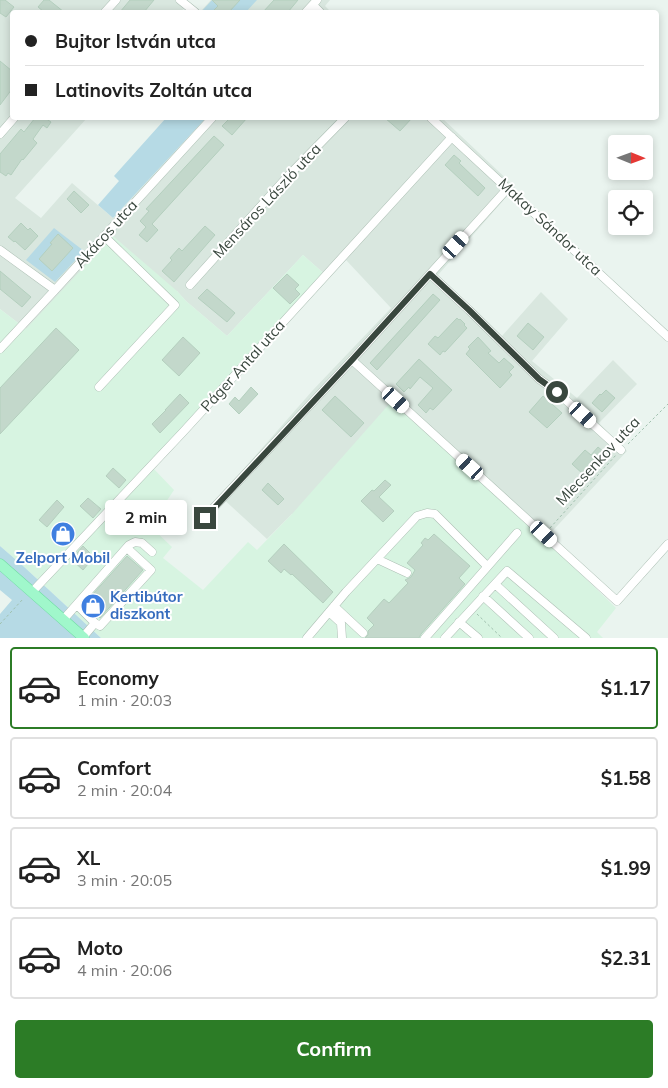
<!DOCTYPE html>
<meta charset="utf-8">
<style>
body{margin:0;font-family:Mulish,sans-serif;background:#f6f6f6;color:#222;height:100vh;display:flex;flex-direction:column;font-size:19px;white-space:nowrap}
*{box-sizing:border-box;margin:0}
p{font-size:16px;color:#767676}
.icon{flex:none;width:28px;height:28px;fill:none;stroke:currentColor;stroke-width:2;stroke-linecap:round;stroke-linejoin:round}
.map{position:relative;height:638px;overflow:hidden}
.sheet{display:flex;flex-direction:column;background:#fff;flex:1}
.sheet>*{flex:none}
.banner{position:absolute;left:10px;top:10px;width:649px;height:110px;border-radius:5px;box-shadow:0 2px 8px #0003;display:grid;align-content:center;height:110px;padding:0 15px;background:#fff}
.needle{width:32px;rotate:91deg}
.buttons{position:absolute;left:608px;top:135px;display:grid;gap:10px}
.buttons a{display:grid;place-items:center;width:45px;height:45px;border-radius:5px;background:#fff;box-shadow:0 2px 8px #0003;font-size:25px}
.end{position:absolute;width:22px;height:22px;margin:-11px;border:6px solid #39473e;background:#fff;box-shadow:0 0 0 2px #fff}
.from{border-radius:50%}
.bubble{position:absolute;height:35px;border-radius:5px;background:#fff;box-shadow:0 2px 8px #0003;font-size:16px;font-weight:700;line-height:35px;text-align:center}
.car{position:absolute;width:15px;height:30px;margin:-15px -8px;border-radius:6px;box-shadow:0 0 4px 1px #0007;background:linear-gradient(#fff 24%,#345 0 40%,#fff 0 76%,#345 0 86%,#fff 0)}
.banner b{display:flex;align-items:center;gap:18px;height:48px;font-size:19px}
.banner b+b{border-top:1px solid #e0e0e0}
.banner i{width:12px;height:12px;background:#222}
ul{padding:9px 0 0;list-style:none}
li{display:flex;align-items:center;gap:15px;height:82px;margin:0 10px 8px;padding:0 5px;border:2px solid #e0e0e0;border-radius:5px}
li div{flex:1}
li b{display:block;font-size:19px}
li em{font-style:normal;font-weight:700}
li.on{border-color:#2c7c26}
li>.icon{width:45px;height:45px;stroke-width:1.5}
.action{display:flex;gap:10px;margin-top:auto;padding:10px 15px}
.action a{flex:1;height:58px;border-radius:5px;background:#2c7c26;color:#fff;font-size:20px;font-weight:700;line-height:58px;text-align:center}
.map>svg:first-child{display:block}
.residential{fill:#d9e7df}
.commercial{fill:#d7f4e1}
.green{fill:#b6dae5}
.building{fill:#c3d8cb;stroke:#b4cfbe}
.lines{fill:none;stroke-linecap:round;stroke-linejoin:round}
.minor-casing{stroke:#adbfb4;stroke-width:9}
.major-casing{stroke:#70dca3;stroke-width:11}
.path{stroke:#9fc0ad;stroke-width:1;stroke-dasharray:2.5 2.5;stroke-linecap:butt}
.minor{stroke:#fff;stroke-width:8}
.major{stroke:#a0f7cb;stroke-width:10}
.route{stroke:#39473e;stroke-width:6}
.labels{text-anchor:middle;stroke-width:4;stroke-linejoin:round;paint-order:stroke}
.street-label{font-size:15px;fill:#39473e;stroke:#fff}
.shop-label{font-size:15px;font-weight:bold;fill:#366cbe;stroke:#fff}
</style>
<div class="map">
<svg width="668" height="638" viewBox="0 0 668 638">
<rect width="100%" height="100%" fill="#eaf4ef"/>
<path class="residential" d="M0 0H187L201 11 211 0H330L325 6 331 12H192L186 7 180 12H12V118H87L15 198 41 218 72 183 113 218 206 118H442L515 187 438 275 502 336 541 292 568 319 532 361 577 398 613 360 637 384 599 423 627 451 545 539 292 514 267 539 220 496 313 390 391 308 346 260 329 278 303 255 227 336 186 301 177 291 26 329 0 309Z"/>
<path class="commercial" d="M113 236 177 291 186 301 227 336 303 255 329 278 152 467 174 490 150 526 172 547 163 558 203 590 248 542 257 550 292 514 391 402 545 539 616 608 597 632 603 638H101L22 565 0 546V309L26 329Z"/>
<path class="green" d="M212 0H257L246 12H201Z
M166 118H206L113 218 98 205 119 181 114 176Z
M54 228 84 251 55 282 26 260Z
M0 546 22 565 101 638H0V614L12 600 0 590Z"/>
<path class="building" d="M0 0H5L14 7 6 17 0 13Z
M44 0H49L64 12H44L38 7Z
M130 0H154L144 12H120Z
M212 0H240L229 12H212L218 6Z
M274 0H298L288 12H263Z
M0 61 12 71V89L0 105Z
M35 118H45L51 122 47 128 43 125 33 139 37 143 23 160 22 159 11 175 8 173 6 176 0 172V154L21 129 24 132Z
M230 118H247L232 135 222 126Z
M385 118H412L400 131Z
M214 136 224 145 152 224 158 230 147 242 139 235 146 227 140 221 149 211 146 209Z
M454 155 461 161 459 163 485 188 478 196 445 165Z
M74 191 89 205 81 213 67 199Z
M21 223 28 230 30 228 38 236 25 250 15 241 14 242 8 237Z
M205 226 215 235 174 282 162 271 172 260 170 258 179 248 182 251Z
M58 234 73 248 52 271 39 259 52 244 50 243Z
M0 271 31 297 22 307 0 289Z
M287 274 299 285 295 289 300 294 290 304 273 288Z
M207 289 235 313 227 322 198 298Z
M433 294 440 300 377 370 370 363Z
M457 318 459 320 460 319 465 324 464 325 467 328 445 352 443 351 440 355 428 344 435 336 438 338Z
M528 323 544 337 533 350 517 336Z
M56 328 79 350 0 434V388Z
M183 337 200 353 179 376 162 360Z
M478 337 491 351 488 353 499 363 504 358 514 367 509 372 512 375 500 388 466 354 470 349 468 347Z
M419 359 452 390 433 410 430 408 426 413 418 405 433 388 420 377 410 389 409 387 404 392 396 384Z
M251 387 258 394 239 414 229 404 235 397 239 401Z
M606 390 615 398 602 412 592 403 600 394 601 395Z
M180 394 189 403 160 433 152 424 166 410H165Z
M335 396 364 423 351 437 322 410Z
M543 396 562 413 547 428 529 412Z
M598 447 605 453 584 475 572 464 585 450 591 455Z
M113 468 126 480 119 488 106 476Z
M385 480 391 485 379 497 394 511 383 522 361 501 372 490 374 491Z
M268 483 284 499 278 505 262 490Z
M88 498 101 509 93 518 80 506Z
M57 500 64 507 47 527 39 520Z
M434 534 470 566 459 578 465 584 421 634 419 638H365L368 635V631L374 625 367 618 384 599 389 603 408 583 405 580 411 577 415 570 407 563 423 545 421 543 425 538 428 540Z
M284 544 333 592 323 603 292 574 291 575 284 569 281 573 268 561Z
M83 546 94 557 83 570 72 560 78 555 76 554Z
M127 556 143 570 100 618 84 604Z"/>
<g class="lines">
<defs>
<path id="minor" d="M180 0 195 12
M313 5 320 12
M105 12 116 0
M306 12 317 0
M431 118 668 337
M0 134 14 118
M0 250 55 290
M430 274 469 310 539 379 557 392 621 450
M190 285 288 176 345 118
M0 349 55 290 212 118
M352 360 617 601 668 544
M99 387 175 305 104 236
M205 517 352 360 508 188
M377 559 407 573
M495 584 554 638
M32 592 183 432 452 137
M483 596 529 638
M77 605 95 623 100 626 151 570 127 548
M334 606 363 633
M329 612 341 623 342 638
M63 620 129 545 135 542 142 543 152 552
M459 622 478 638
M83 637 95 623
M307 638 346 592 417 516 427 513 435 514 487 566
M425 638 517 533
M445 638 507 571 586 638"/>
<path id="major" d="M0 564 84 638"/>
</defs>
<use href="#minor" class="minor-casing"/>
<use href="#major" class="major-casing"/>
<path class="path" d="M628 444 668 404
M550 528 616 455
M477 614 502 638
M0 624 23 599"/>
<use href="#minor" class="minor"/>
<use href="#major" class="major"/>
</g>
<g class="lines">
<path class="route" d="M205 518 352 360 430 274 469 310 539 379 557 392"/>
</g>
<defs>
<symbol id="shop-disc" viewBox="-11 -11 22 22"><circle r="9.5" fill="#3f7fe0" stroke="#fff"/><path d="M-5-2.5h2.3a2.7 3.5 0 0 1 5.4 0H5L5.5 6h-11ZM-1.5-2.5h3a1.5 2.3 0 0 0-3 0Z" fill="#fff"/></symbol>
</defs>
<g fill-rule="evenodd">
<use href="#shop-disc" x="49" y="520" width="28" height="28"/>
<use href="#shop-disc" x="79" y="592" width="28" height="28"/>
</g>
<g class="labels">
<g class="street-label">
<text transform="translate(267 201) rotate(-47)" y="5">Mensáros László utca</text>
<text transform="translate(550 227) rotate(43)" y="5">Makay Sándor utca</text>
<text transform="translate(106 234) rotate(-48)" y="5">Akácos utca</text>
<text transform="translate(243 366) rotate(-48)" y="5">Páger Antal utca</text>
<text transform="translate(598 461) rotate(-47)" y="5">Mlecsenkov utca</text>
</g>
<g class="shop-label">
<text x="63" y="563">Zelport Mobil</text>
<text x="110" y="602" text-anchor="start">Kertibútor<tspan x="110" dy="17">diszkont</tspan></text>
</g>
</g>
</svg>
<div class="buttons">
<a><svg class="needle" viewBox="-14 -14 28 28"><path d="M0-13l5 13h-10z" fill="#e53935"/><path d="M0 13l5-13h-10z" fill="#767676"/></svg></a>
<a><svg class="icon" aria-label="locate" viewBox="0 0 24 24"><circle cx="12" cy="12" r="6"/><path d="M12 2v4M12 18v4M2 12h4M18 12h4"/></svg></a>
</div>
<i class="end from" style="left:557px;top:392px"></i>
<i class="end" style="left:205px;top:518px"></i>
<div class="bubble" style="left:105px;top:500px;width:82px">2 min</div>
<i class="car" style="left:456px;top:245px;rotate:42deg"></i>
<i class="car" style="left:396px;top:400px;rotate:132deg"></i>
<i class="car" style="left:583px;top:415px;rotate:132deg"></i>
<i class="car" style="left:470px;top:467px;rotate:312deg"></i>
<i class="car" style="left:544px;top:534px;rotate:133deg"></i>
<div class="banner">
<b><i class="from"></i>Bujtor István utca</b>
<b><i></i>Latinovits Zoltán utca</b>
</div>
</div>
<section class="sheet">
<ul>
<li class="on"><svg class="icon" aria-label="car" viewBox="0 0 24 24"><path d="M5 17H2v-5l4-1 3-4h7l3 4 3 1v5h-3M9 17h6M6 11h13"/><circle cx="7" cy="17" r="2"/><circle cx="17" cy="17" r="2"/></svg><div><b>Economy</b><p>1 min · 20:03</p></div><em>$1.17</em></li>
<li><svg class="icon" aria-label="car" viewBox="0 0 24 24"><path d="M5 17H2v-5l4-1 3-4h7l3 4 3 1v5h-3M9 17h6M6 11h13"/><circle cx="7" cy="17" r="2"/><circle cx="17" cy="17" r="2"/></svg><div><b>Comfort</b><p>2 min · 20:04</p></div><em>$1.58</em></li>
<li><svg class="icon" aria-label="car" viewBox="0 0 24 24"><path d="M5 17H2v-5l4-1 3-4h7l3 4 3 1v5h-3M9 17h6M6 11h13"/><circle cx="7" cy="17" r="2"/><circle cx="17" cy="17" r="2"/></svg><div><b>XL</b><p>3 min · 20:05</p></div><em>$1.99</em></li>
<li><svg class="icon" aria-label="car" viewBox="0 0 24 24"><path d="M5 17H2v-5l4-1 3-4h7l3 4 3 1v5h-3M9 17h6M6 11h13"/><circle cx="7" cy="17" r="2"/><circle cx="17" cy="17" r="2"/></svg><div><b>Moto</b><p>4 min · 20:06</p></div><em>$2.31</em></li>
</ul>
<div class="action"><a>Confirm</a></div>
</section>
